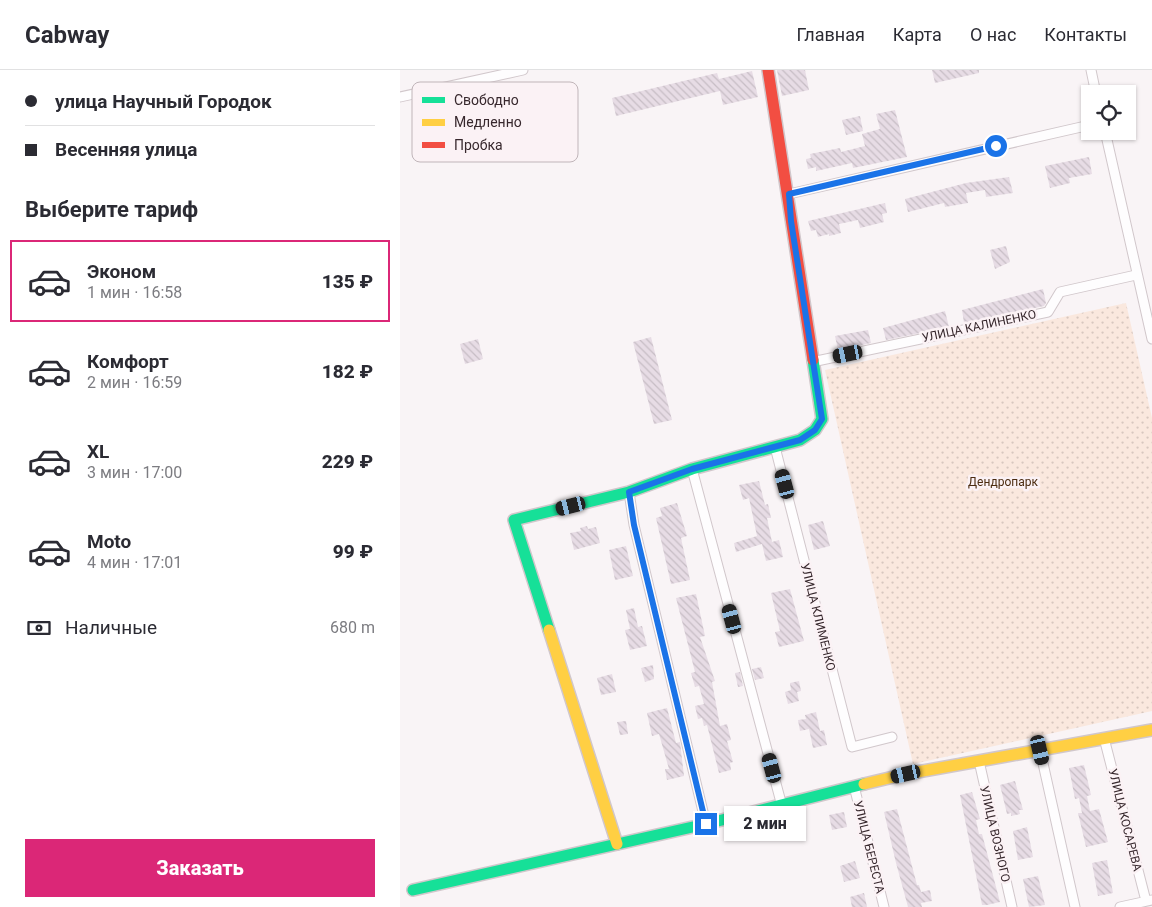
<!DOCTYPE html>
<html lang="ru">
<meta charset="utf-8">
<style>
body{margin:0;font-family:Roboto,sans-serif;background:#f2f2f3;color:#2b2b33;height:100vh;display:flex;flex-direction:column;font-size:19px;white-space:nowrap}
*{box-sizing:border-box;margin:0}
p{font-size:16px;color:#7c7c81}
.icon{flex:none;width:28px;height:28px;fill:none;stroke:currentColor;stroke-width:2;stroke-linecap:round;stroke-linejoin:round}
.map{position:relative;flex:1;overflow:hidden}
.side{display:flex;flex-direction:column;background:#fff;width:400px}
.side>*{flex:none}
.top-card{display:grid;align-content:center;height:110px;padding:0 25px;background:#fff}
.buttons{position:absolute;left:681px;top:15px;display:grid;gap:10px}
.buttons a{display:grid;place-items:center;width:55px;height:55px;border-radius:0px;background:#fff;box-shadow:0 1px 4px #0004;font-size:25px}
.end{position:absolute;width:22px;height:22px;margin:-11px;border:6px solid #1a73e8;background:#fff;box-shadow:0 0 0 2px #fff}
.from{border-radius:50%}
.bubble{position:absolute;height:35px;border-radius:0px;background:#fff;box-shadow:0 1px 4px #0004;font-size:16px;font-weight:800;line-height:35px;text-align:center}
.car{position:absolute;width:15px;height:30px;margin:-15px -8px;border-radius:6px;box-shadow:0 0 4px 1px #0007;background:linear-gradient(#222 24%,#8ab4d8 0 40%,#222 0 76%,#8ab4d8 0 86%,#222 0)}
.top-card b{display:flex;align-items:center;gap:18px;height:48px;font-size:19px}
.top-card b+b{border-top:1px solid #e1e1e2}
.top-card i{width:12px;height:12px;background:#2b2b33}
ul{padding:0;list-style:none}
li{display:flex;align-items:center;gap:15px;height:82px;margin:0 10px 8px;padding:0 15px;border:2px solid transparent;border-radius:0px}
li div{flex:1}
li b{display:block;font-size:19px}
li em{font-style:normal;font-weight:800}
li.active{border-color:#db2777}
li>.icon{width:45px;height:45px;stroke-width:1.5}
h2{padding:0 25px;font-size:22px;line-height:60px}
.pay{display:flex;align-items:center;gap:12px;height:55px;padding:0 25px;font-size:19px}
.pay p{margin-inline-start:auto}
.action{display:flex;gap:10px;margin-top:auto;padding:10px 25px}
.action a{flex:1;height:58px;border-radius:0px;background:#db2777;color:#fff;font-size:20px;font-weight:800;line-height:58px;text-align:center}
header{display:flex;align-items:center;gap:30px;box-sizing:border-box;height:70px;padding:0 25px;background:#fff;border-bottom:1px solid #e1e1e2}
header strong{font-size:24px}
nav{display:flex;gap:28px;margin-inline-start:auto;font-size:18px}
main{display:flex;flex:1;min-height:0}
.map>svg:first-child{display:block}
.park{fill:url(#park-dots)}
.building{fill:url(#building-back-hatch)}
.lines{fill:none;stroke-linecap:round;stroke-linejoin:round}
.street-casing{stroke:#d1c7cb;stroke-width:11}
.fast-casing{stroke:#d1c7cb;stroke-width:14}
.slow-casing{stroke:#d1c7cb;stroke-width:14}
.jam-casing{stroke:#d1c7cb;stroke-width:14}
.street{stroke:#fefdfe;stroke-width:9}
.fast{stroke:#16e098;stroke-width:11}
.slow{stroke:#ffcf43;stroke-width:11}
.jam{stroke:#f24e42;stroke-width:11}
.route{stroke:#1a73e8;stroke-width:6}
.labels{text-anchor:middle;stroke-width:5;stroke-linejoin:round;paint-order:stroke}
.street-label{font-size:12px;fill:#37282d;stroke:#fbf2f5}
.park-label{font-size:12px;fill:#4b2b0f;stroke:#fbf2f5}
.key{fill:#fbf2f5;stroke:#c0b5b9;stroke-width:1}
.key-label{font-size:14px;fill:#37282d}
</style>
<header>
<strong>Cabway</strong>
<nav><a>Главная</a><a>Карта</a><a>О нас</a><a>Контакты</a></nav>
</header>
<main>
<section class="side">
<div class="top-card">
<b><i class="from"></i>улица Научный Городок</b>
<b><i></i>Весенняя улица</b>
</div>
<h2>Выберите тариф</h2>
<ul>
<li class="active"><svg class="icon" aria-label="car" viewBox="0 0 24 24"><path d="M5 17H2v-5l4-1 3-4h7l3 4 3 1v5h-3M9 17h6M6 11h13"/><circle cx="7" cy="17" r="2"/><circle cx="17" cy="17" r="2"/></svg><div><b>Эконом</b><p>1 мин · 16:58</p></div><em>135 ₽</em></li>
<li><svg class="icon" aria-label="car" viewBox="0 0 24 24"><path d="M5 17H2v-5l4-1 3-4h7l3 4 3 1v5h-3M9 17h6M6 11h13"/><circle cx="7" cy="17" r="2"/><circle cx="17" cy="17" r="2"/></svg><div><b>Комфорт</b><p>2 мин · 16:59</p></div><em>182 ₽</em></li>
<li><svg class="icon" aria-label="car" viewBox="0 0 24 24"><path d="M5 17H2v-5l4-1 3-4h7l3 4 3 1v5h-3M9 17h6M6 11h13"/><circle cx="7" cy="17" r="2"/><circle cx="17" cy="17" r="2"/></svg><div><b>XL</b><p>3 мин · 17:00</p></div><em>229 ₽</em></li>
<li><svg class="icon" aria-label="car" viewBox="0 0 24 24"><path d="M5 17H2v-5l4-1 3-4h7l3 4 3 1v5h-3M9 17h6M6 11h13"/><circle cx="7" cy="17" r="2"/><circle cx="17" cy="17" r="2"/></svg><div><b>Moto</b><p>4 мин · 17:01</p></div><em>99 ₽</em></li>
</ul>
<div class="pay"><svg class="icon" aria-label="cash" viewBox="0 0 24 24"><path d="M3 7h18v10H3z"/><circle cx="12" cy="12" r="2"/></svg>Наличные<p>680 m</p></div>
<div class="action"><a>Заказать</a></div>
</section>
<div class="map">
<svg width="752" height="837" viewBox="0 0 752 837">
<defs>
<pattern id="park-dots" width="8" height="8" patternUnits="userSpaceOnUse" patternTransform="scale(1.25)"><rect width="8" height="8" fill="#fae8de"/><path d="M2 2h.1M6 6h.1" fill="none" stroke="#d7c7bf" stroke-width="1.8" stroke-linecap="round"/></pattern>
<pattern id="building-back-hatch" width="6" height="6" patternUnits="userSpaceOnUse" patternTransform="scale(1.25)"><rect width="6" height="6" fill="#e7dce5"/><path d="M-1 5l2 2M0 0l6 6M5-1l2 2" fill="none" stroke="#c7bdc5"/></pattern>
</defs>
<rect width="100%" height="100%" fill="#f9f4f6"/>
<path class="park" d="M726 233 752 348V641L513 694 425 300Z"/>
<path class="building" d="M377 0H405L409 20 382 26Z
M532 0H579V3L535 13Z
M352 1 358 27 323 35 320 21 216 46 212 28 317 3 319 9Z
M495 40 507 87 453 98 452 93 416 101V97L408 99 406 89 411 88 410 84 440 78 441 82 465 76 462 64 480 59 476 44Z
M460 46 463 61 446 65 442 50Z
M689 87 692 104 669 108 670 113 650 118 645 96Z
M609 107 613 123 586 127 585 120 566 123 568 133 545 137 544 133 508 142 505 129 566 113Z
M485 133 487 143 482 144 484 152 460 158 458 150 439 154 441 163 429 166V164L418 167 416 160 411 161 408 151Z
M606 176 610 192 595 199 590 180Z
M643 219 646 233 644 236 564 253 562 240Z
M545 241 549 257 486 270 483 258Z
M468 260 471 273 438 280 435 266Z
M251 267 272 350 254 354 233 272Z
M78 269 83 289 65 294 60 274Z
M359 411 365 435 368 434 371 448H367L372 472 379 470 383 487 366 491 362 474 336 482 334 473 357 466 349 428 343 430 339 415Z
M277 433 287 466 281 468 290 510 271 514 256 448 262 446 260 438Z
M423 451 430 476 414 480 408 455Z
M187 456 188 459 196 457 200 473 174 480 170 463 181 461 180 458Z
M226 476 233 506 215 510 209 480Z
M390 519 404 571 379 577 375 562 380 561 371 523Z
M296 524 305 566 300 567 315 611 312 612 320 656 327 654 331 670 327 671 333 692 330 693 331 700 319 703 307 655 304 656 302 648 298 649 295 636 304 634 299 616 295 617 291 603 295 602 276 528Z
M234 538 238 557 242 556 247 576 230 580 225 560 230 559 226 540Z
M253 595 254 609 245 612 241 598Z
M361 597 364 608 355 610 352 599Z
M340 602 343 616 338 617 335 603Z
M212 604 216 622 201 625 197 608Z
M399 611 401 621 397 622 399 631 388 634 385 622 391 620 390 613Z
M267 638 276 673 280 672 284 706 267 710 265 699H269L259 664 252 666 247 643Z
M416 642 420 661 424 660 427 675 413 678 409 659 400 661 398 650 406 649 405 645Z
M226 651 228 664 220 665 217 652Z
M684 695 691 725 687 726 690 741 699 739 708 772 686 777 678 743H682L679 728 675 729 669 698Z
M615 711 623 740H619L620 744 611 746V743L607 744 600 715Z
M572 722 580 749 576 750 579 764H582L600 832 587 835H582L560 725Z
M497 739 517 815H519L521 822 530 820 532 831 521 833 522 837H508L496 793 484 742Z
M444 742 447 757 432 760 429 745Z
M627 757 633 787 618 790 613 761Z
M707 790 713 823 698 826 692 793Z
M455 791 460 808 444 812 440 796Z
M638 806 645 835 629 837 623 809Z
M464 823 467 837H452L450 827Z"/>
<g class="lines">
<defs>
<path id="street" d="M691 0 696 24
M0 27 123 0
M705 61 752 269
M389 124 690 55
M412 292 648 242 660 222 736 205
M375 377 452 677 492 667
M292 399 382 736
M229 422 234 455 306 754
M704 668 746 831
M640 680 675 837
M579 691 612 837
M454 716 484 837
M720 837 752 830"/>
<path id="fast" d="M149 560 114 450 229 422 292 399 400 370 415 360 422 349 413 290
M13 820 306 754 464 714"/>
<path id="slow" d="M149 560 217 774
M464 714 506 704 752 660"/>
<path id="jam" d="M368 0 413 290"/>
</defs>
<use href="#street" class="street-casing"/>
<use href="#fast" class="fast-casing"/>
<use href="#slow" class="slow-casing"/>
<use href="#jam" class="jam-casing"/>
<use href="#street" class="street"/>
<use href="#fast" class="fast"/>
<use href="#slow" class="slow"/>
<use href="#jam" class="jam"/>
</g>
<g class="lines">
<path class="route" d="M306 754 234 455 229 422 292 399 400 370 415 360 422 349 391 151 389 124 596 76"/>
</g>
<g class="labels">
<g class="street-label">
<text transform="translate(579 256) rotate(-12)" y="4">УЛИЦА КАЛИНЕНКО</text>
<text transform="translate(418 547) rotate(76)" y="4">УЛИЦА КЛИМЕНКО</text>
<text transform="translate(725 750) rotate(76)" y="4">УЛИЦА КОСАРЕВА</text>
<text transform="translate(595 764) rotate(77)" y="4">УЛИЦА ВОЗНОГО</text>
<text transform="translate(469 777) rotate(76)" y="4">УЛИЦА БЕРЕСТА</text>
</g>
<g class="park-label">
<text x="603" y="416">Дендропарк</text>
</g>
</g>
<rect x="12" y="12" width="166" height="80" rx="8" class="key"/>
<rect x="22" y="27" width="23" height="6" fill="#16e098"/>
<rect x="22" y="49" width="23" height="7" fill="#ffcf43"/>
<rect x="22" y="72" width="23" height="6" fill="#f24e42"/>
<g class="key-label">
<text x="54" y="35">Свободно</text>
<text x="54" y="57">Медленно</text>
<text x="54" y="80">Пробка</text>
</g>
</svg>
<div class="buttons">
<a><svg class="icon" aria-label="locate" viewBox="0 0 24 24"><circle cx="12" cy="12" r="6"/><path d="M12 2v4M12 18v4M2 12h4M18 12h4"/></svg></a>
</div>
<i class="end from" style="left:596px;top:76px"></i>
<i class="end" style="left:306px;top:754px"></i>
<div class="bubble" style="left:324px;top:736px;width:82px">2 мин</div>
<i class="car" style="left:448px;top:284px;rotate:258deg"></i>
<i class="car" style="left:385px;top:414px;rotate:345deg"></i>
<i class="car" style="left:171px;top:436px;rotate:256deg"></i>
<i class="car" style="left:332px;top:549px;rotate:345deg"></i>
<i class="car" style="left:640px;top:680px;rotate:167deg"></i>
<i class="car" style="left:372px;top:698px;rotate:345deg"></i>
<i class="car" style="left:506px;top:704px;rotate:257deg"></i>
</div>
</main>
